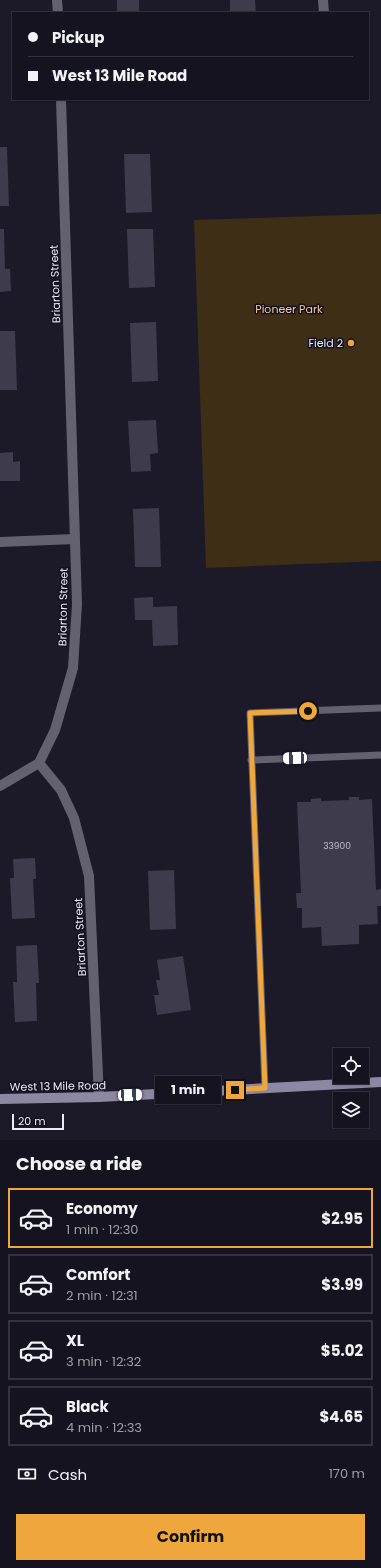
<!DOCTYPE html>
<meta charset="utf-8">
<style>
body{margin:0;font-family:Poppins,sans-serif;background:#22202c;color:#f1f3f6;height:100vh;display:flex;flex-direction:column;font-size:15px;white-space:nowrap}
*{box-sizing:border-box;margin:0}
p{font-size:13px;color:#9d9ea4}
.icon{flex:none;width:22px;height:22px;fill:none;stroke:currentColor;stroke-width:2;stroke-linecap:round;stroke-linejoin:round}
.map{position:relative;height:1140px;overflow:hidden}
.side{display:flex;flex-direction:column;background:#15131f;flex:1}
.side>*{flex:none}
.top-card{position:absolute;left:12px;top:12px;width:357px;height:88px;border-radius:0px;box-shadow:0 1px 3px #0004,0 0 0 1px #34323d;display:grid;align-content:center;height:88px;padding:0 16px;background:#15131f}
.fabs{position:absolute;left:333px;top:1048px;display:grid;gap:8px}
.fabs a{display:grid;place-items:center;width:36px;height:36px;border-radius:0px;background:#15131f;box-shadow:0 1px 3px #0004,0 0 0 1px #34323d;font-size:20px}
.scale{position:absolute;left:12px;bottom:10px;width:52px;box-sizing:border-box;padding-left:4px;border:2px solid #ebe9f5;border-top:0;font-size:11px;line-height:14px;white-space:nowrap;color:#ebe9f5;-webkit-text-stroke:3px #131020;paint-order:stroke}
.end{position:absolute;width:18px;height:18px;margin:-9px;border:5px solid #efa73d;background:#111;box-shadow:0 0 0 2px #111}
.from{border-radius:50%}
.bubble{position:absolute;height:28px;border-radius:0px;background:#15131f;box-shadow:0 1px 3px #0004,0 0 0 1px #34323d;font-size:13px;font-weight:700;line-height:28px;text-align:center}
.car{position:absolute;width:12px;height:24px;margin:-12px -6px;border-radius:5px;box-shadow:0 0 3px 1px #0007;background:linear-gradient(#fff 24%,#345 0 40%,#fff 0 76%,#345 0 86%,#fff 0)}
.top-card b{display:flex;align-items:center;gap:14px;height:38px;font-size:15px}
.top-card b+b{border-top:1px solid #34323d}
.top-card i{width:10px;height:10px;background:#f1f3f6}
ul{padding:0;list-style:none}
li{display:flex;align-items:center;gap:12px;height:60px;margin:0 8px 6px;padding:0 8px;border:2px solid #34323d;border-radius:0px}
li div{flex:1}
li b{display:block;font-size:15px}
li em{font-style:normal;font-weight:700}
li.on{border-color:#efa73d}
li>.icon{width:36px;height:36px;stroke-width:1.5}
h2{padding:0 16px;font-size:18px;line-height:48px}
.pay{display:flex;align-items:center;gap:10px;height:44px;padding:0 16px;font-size:15px}
.pay p{margin-inline-start:auto}
.cta{display:flex;gap:8px;margin-top:auto;padding:8px 16px}
.cta a{flex:1;height:46px;border-radius:0px;background:#efa73d;color:#111;font-size:16px;font-weight:700;line-height:46px;text-align:center}
.map>svg:first-child{display:block}
.green{fill:#3f2e16}
.building{fill:#3e3b4d}
.lines{fill:none;stroke-linecap:round;stroke-linejoin:round}
.lane{stroke:#636170;stroke-width:7}
.street{stroke:#636170;stroke-width:10}
.secondary{stroke:#8c88a1;stroke-width:10}
.route{stroke:#efa73d;stroke-width:5}
.poi-dot{fill:#efa73d;stroke:#131020;stroke-width:1.5}
.labels{text-anchor:middle;stroke-width:3;stroke-linejoin:round;paint-order:stroke}
.number-label{font-size:9px;fill:#c0becb}
.street-label{font-size:11px;fill:#ebe9f5;stroke:#131020}
.park-label{font-size:11px;fill:#f4c992;stroke:#131020}
.poi-label{font-size:11px;fill:#ebe9f5;stroke:#131020;text-anchor:end}
</style>
<div class="map">
<svg width="381" height="1140" viewBox="0 0 381 1140">
<rect width="100%" height="100%" fill="#1c1929"/>
<path class="green" d="M381 214V561L206 568 194 220Z"/>
<path class="building" d="M117 0H139V13H117Z
M230 0H255L256 13H230Z
M0 147H7L9 206H0Z
M124 154H150L152 212 126 213Z
M0 229H4L5 269H10L11 291 0 292Z
M127 229H153L155 287 129 288Z
M156 322 158 381 132 382 130 323Z
M0 331H15L17 390H0Z
M156 420 158 453 150 454 151 471 131 472 128 421Z
M13 452V462L20 461V481H0V453Z
M159 508 161 567H135L133 509Z
M153 597V607L177 606 178 645 153 646 152 620H135L134 598Z
M349 797H359V800L372 799 376 890 381 889V906H377L378 924 359 925V944L322 946 321 927 302 928V908H297L296 893H301L297 802H311V799L321 798V801L349 800Z
M35 858 36 879H33L35 918 12 919 10 878H14L13 859Z
M174 870 176 929 150 930 148 871Z
M37 945 39 983H36L37 1021 15 1022 13 982H17L16 946Z
M183 956 191 1010 157 1015 154 995H159L156 980H160L157 960Z"/>
<g class="lines">
<path class="lane" d="M251 760 381 755
M265 1088 250 713 381 708"/>
<path class="street" d="M57 0 58 13
M323 0 324 13
M0 542 75 539
M39 763 55 730 73 668 77 604 61 99
M39 763 61 790 74 818 89 876 99 1097
M0 786 39 763"/>
<path class="secondary" d="M0 1099 99 1097 381 1082"/>
</g>
<g class="lines">
<path class="route" d="M235 1090 265 1088 250 713 308 711"/>
</g>
<circle class="poi-dot" cx="351" cy="343" r="4"/>
<g class="labels">
<g class="number-label">
<text x="337" y="849">33900</text>
</g>
<g class="street-label">
<text transform="translate(55 284) rotate(-92)" y="4">Briarton Street</text>
<text transform="translate(63 607) rotate(-89)" y="4">Briarton Street</text>
<text transform="translate(80 937) rotate(-93)" y="4">Briarton Street</text>
<text transform="translate(58 1086) rotate(-1)" y="4">West 13 Mile Road</text>
</g>
<g class="park-label">
<text x="289" y="313">Pioneer Park</text>
</g>
<g class="poi-label">
<text x="343" y="347">Field 2</text>
</g>
</g>
</svg>
<div class="fabs">
<a><svg class="icon" aria-label="locate" viewBox="0 0 24 24"><circle cx="12" cy="12" r="6"/><path d="M12 2v4M12 18v4M2 12h4M18 12h4"/></svg></a>
<a><svg class="icon" aria-label="layers" viewBox="0 0 24 24"><path d="M12 4l9 5-9 5-9-5zM3 14l9 5 9-5"/></svg></a>
</div>
<div class="scale">20 m</div>
<i class="end from" style="left:308px;top:711px"></i>
<i class="end" style="left:235px;top:1090px"></i>
<div class="bubble" style="left:155px;top:1076px;width:66px">1 min</div>
<i class="car" style="left:295px;top:758px;rotate:268deg"></i>
<i class="car" style="left:130px;top:1095px;rotate:87deg"></i>
<div class="top-card">
<b><i class="from"></i>Pickup</b>
<b><i></i>West 13 Mile Road</b>
</div>
</div>
<section class="side">
<h2>Choose a ride</h2>
<ul>
<li class="on"><svg class="icon" aria-label="car" viewBox="0 0 24 24"><path d="M5 17H2v-5l4-1 3-4h7l3 4 3 1v5h-3M9 17h6M6 11h13"/><circle cx="7" cy="17" r="2"/><circle cx="17" cy="17" r="2"/></svg><div><b>Economy</b><p>1 min · 12:30</p></div><em>$2.95</em></li>
<li><svg class="icon" aria-label="car" viewBox="0 0 24 24"><path d="M5 17H2v-5l4-1 3-4h7l3 4 3 1v5h-3M9 17h6M6 11h13"/><circle cx="7" cy="17" r="2"/><circle cx="17" cy="17" r="2"/></svg><div><b>Comfort</b><p>2 min · 12:31</p></div><em>$3.99</em></li>
<li><svg class="icon" aria-label="car" viewBox="0 0 24 24"><path d="M5 17H2v-5l4-1 3-4h7l3 4 3 1v5h-3M9 17h6M6 11h13"/><circle cx="7" cy="17" r="2"/><circle cx="17" cy="17" r="2"/></svg><div><b>XL</b><p>3 min · 12:32</p></div><em>$5.02</em></li>
<li><svg class="icon" aria-label="car" viewBox="0 0 24 24"><path d="M5 17H2v-5l4-1 3-4h7l3 4 3 1v5h-3M9 17h6M6 11h13"/><circle cx="7" cy="17" r="2"/><circle cx="17" cy="17" r="2"/></svg><div><b>Black</b><p>4 min · 12:33</p></div><em>$4.65</em></li>
</ul>
<div class="pay"><svg class="icon" aria-label="cash" viewBox="0 0 24 24"><path d="M3 7h18v10H3z"/><circle cx="12" cy="12" r="2"/></svg>Cash<p>170 m</p></div>
<div class="cta"><a>Confirm</a></div>
</section>
